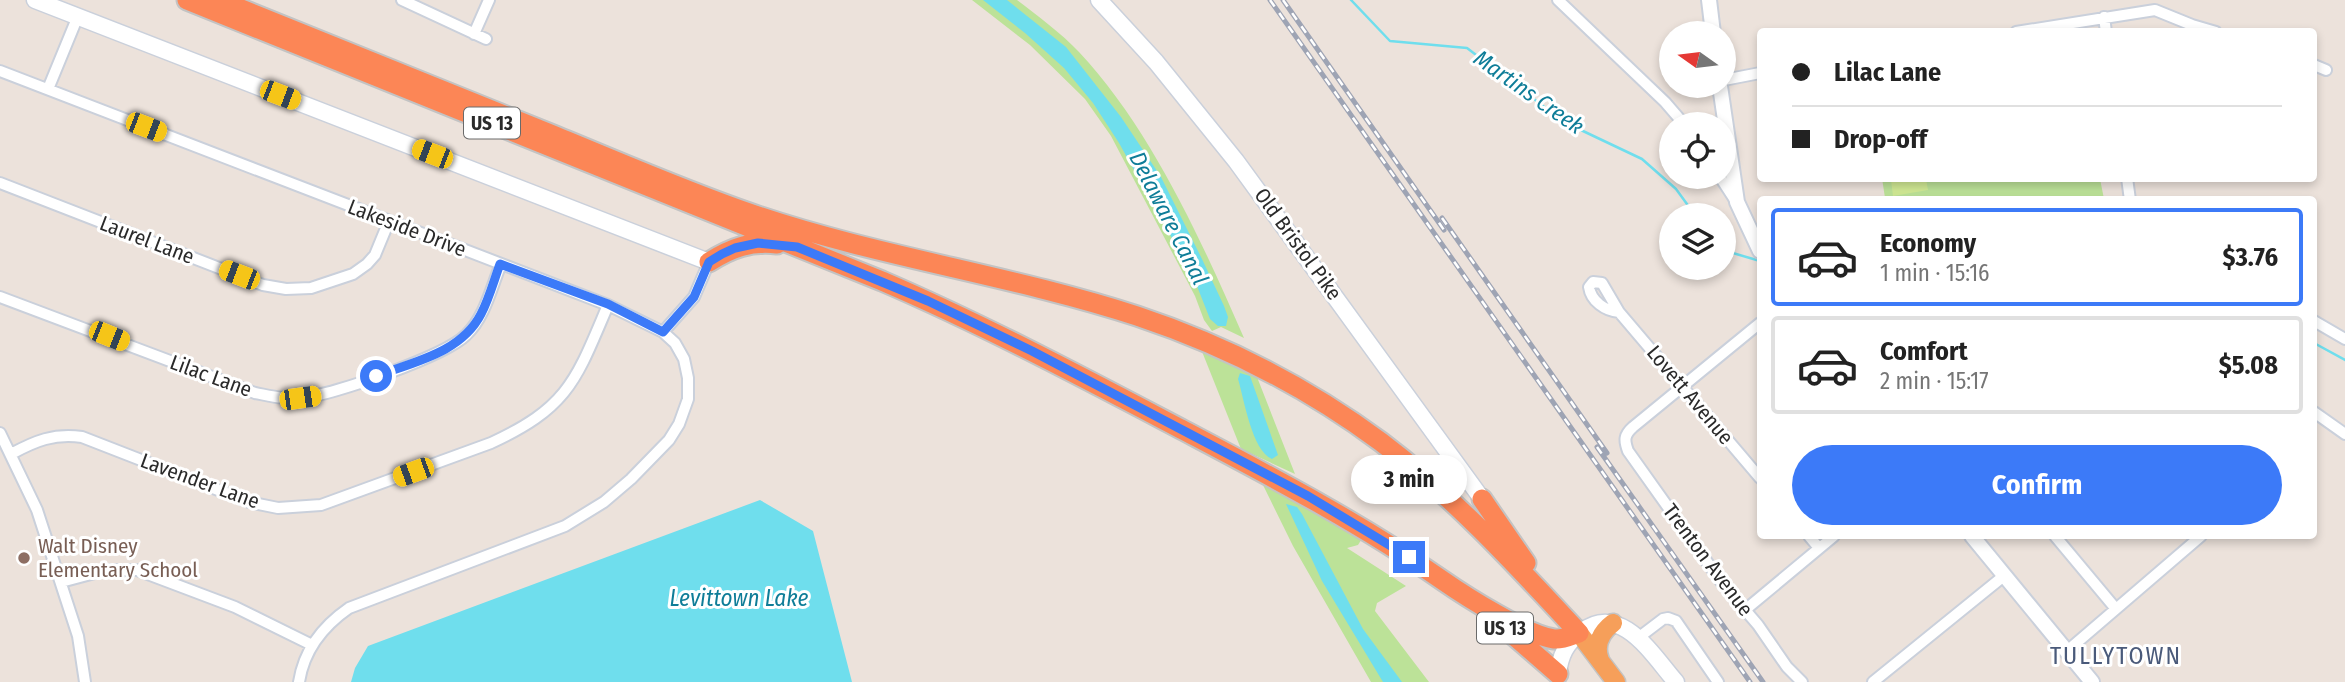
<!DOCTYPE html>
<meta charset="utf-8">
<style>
body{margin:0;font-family:"Fira Sans Condensed",sans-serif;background:#f6f6f6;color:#222;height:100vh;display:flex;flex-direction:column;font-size:26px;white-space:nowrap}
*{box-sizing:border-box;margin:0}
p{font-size:23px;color:#767676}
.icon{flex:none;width:38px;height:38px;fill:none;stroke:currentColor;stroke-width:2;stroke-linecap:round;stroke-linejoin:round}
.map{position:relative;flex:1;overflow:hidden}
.drawer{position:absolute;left:1757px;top:196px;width:560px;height:343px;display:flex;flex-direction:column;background:#fff;border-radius:7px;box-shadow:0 4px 10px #0003}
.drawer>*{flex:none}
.hud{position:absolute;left:1757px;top:28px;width:560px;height:154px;border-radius:7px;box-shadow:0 4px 10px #0003;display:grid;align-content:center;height:154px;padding:0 35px;background:#fff}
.needle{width:46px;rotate:284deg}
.buttons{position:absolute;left:1659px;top:21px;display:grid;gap:14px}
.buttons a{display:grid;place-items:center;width:77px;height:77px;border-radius:50%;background:#fff;box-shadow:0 4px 10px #0003;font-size:35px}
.end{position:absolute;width:32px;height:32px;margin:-16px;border:9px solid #3c7af8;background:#fff;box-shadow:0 0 0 4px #fff}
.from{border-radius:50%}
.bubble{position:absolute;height:49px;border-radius:24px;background:#fff;box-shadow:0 4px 10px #0003;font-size:23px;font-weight:700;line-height:49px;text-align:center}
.car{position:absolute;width:21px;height:42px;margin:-21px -10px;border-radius:9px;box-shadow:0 0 5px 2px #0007;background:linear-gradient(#f5c518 24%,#345 0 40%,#f5c518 0 76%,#345 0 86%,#f5c518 0)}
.hud b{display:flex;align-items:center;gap:24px;height:66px;font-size:26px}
.hud b+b{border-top:2px solid #e0e0e0}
.hud i{width:18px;height:18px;background:#222}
ul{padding:12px 0 0;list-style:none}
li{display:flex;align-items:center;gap:21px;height:98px;margin:0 14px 10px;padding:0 21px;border:4px solid #e0e0e0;border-radius:7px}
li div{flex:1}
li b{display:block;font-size:26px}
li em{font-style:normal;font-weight:700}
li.current{border-color:#3c7af8}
li>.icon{width:63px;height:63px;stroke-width:1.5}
.action{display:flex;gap:14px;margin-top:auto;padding:14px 35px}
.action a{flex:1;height:80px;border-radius:42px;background:#3c7af8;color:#fff;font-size:28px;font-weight:700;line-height:80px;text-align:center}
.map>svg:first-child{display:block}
.green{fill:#bce298}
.pitch{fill:#d1e994}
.water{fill:#6fdeed}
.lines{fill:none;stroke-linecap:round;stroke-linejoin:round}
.stream{stroke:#6fdeed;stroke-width:2.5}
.minor-casing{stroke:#cad0db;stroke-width:14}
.tertiary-casing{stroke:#cad0db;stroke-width:18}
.secondary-casing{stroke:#cad0db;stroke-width:19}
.trunk-casing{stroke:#c3c3c3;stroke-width:21}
.motorway-casing{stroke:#c3c3c3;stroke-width:23}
.minor{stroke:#fff;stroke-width:10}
.tertiary{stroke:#fff;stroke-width:14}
.secondary{stroke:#fff;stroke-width:16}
.trunk{stroke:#f69f5a;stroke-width:18}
.motorway{stroke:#fc8656;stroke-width:19}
.rail-casing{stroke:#9ea4b4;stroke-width:5}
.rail{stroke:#fff;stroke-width:2.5;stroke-dasharray:8;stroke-linecap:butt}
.route{stroke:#3c7af8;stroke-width:9}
.education-dot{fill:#8d6e63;stroke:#fff;stroke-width:2.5}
.labels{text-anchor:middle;stroke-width:6;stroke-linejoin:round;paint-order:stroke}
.shield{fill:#fff;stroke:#6a6a6a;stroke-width:2}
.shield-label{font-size:19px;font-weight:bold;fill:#2a2a2a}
.street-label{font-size:21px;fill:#2a2a2a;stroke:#fff}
.education-label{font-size:21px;fill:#785e54;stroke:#fff;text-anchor:start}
.water-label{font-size:23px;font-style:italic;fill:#0f7d98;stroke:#fff}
.quarter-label{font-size:24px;letter-spacing:2px;fill:#4a5a7a;stroke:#fff}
</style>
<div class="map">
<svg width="2345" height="682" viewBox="0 0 2345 682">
<rect width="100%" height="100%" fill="#ece2db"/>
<path class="green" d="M972 0H1017C1038 16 1061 33 1079 52 1152 130 1202 242 1244 338L1221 327 1212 331 1204 320 1195 296 1111 136 1085 99 1030 45Z
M1882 178 2100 179 2104 199 1877 200 1885 198Z
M1201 349 1257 377 1295 474 1241 449Z
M1261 481 1363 537 1358 545 1347 548 1406 586 1377 603 1375 611 1429 682H1371L1293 546Z"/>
<path class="pitch" d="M1926 179 1928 190 1893 196 1891 180Z"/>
<path class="water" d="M983 0H1007L1066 47 1121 117 1161 177 1202 259 1224 306 1228 317 1226 326H1218L1210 319 1193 276 1119 143 1093 103 1064 68 1025 33Z
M1240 373 1250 376 1278 455 1272 459C1252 451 1244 399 1238 379Z
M760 500 813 531 852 682H351L355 668 368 646Z
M1286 504 1297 507 1302 514 1363 629 1402 682H1383L1322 581Z"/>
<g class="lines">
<path class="stream" d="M1351 0 1390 41 1467 48 1564 122 1642 159 1676 189 1695 215
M1724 249 1726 251 1760 261
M2314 343 2345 360"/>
<defs>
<path id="minor" d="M402 0 486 39
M1558 0 1665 102 1684 124
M2104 17 2106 32
M2016 32 2155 10 2192 25 2216 32
M474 34 489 0
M2314 65 2326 70
M0 71 608 305 663 332 675 343 684 359 688 378V399L679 424 669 440 631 479 604 502 565 526 349 608C323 626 304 650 299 682
M1724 80 1760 73
M48 89 78 16
M1720 177 1735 200
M2127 178 2130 200
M0 183 263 285 286 289 311 288 353 274 367 264 375 255 389 221
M0 297 255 393C271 396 286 400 302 398 333 395 445 356 466 335 485 317 491 288 501 264
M1619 312C1605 311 1591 301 1589 287L1593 282 1602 283 1619 312 1760 478
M2314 321 2345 339
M1760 323 1633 427C1624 435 1624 440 1628 451L1722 583 1758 625 1787 667 1802 682
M663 332 694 297 709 262
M2314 412 2345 434
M0 433 37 510 78 636 85 682
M11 454C35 441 54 433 82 437L249 502 278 508 321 505 491 443C569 407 576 380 608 305
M1809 536 1819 548
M2055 536 2116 609
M61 582 106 570H137L235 607 312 645
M1745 610 1834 536
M1638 638 1663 619 1668 618 1676 621 1718 682
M2067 651 2201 536
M1873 682 2005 575"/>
<path id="tertiary" d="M1709 0 1713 33
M1720 86 1737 202 1760 251
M1972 536 2092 682"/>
<path id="secondary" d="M35 0 709 262
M1099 0 1156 62 1236 161 1482 499
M1558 674C1560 656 1566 643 1581 632 1621 601 1653 656 1676 682"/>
<path id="trunk" d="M1579 633 1616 682
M1600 660C1594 645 1601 632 1613 623"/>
<path id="motorway" d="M187 0 882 281C984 325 1082 377 1181 429 1270 476 1359 522 1442 580 1465 596 1528 636 1554 639 1563 640 1570 636 1579 633 1517 566 1454 497 1381 442 1307 387 1224 345 1137 316 1011 275 878 257 752 214 685 191 619 162 553 135 442 90 331 45 219 0
M709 262C731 248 750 241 777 244
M1482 499 1526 563
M1505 628 1558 674"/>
</defs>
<use href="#minor" class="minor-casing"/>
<use href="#tertiary" class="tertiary-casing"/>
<use href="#secondary" class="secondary-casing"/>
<use href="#trunk" class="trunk-casing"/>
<use href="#motorway" class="motorway-casing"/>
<use href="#minor" class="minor"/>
<use href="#tertiary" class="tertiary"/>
<use href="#secondary" class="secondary"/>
<use href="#trunk" class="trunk"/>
<use href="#motorway" class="motorway"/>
<defs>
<path id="rail" d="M1270 0 1750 682
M1283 0 1444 230
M1442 218 1607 453
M1597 447 1763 682"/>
</defs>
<use href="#rail" class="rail-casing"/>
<use href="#rail" class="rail"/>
</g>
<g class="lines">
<path class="route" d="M376 376C413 362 461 353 481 314 489 299 494 280 500 264L608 304 663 332 694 297 709 262 722 254 735 248 758 243 797 247 928 301 1032 351 1308 496 1409 557"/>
</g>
<circle class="education-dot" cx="24" cy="558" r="7"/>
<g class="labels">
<g class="shield">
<rect x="464" y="107.5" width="56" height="31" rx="5"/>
<rect x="1477" y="612.5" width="56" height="31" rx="5"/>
</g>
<g class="shield-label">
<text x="492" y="130">US 13</text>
<text x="1505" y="635">US 13</text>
</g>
<g class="street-label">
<text transform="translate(407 228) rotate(21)" y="7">Lakeside Drive</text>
<text transform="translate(147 240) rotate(21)" y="7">Laurel Lane</text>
<text transform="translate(1298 244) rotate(54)" y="7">Old Bristol Pike</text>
<text transform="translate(211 376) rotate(20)" y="7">Lilac Lane</text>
<text transform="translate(1690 395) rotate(50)" y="7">Lovett Avenue</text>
<text transform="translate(200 481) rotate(20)" y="7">Lavender Lane</text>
<text transform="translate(1708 560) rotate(53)" y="7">Trenton Avenue</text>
</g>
<g class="education-label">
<text x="38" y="553">Walt Disney<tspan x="38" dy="24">Elementary School</tspan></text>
</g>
<g class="water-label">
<text transform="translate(1529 92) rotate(35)" y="8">Martins Creek</text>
<text transform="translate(1169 218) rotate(63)" y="8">Delaware Canal</text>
<text x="739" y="606">Levittown Lake</text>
</g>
<g class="quarter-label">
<text x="2116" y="664">TULLYTOWN</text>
</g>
</g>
</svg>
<div class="buttons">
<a><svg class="needle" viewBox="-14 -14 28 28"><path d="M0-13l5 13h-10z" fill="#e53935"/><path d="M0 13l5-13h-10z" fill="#767676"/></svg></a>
<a><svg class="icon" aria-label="locate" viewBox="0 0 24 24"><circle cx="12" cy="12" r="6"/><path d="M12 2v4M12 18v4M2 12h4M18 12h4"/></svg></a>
<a><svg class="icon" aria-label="layers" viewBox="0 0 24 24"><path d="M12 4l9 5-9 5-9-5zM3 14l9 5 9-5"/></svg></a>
</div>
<i class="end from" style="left:376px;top:376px"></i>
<i class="end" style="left:1409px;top:557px"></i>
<div class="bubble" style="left:1351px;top:455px;width:116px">3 min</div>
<i class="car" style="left:280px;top:95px;rotate:111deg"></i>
<i class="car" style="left:146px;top:127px;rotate:111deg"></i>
<i class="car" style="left:432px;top:154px;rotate:291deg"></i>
<i class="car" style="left:239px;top:275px;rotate:291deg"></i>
<i class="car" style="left:109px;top:336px;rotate:112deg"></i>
<i class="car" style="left:300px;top:398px;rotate:82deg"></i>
<i class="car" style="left:413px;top:472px;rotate:250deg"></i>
<div class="hud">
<b><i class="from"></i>Lilac Lane</b>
<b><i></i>Drop-off</b>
</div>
<section class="drawer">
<ul>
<li class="current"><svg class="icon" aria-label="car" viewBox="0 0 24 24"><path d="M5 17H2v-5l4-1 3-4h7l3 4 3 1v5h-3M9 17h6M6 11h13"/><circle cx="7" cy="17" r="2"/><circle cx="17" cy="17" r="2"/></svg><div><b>Economy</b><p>1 min · 15:16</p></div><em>$3.76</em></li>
<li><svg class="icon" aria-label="car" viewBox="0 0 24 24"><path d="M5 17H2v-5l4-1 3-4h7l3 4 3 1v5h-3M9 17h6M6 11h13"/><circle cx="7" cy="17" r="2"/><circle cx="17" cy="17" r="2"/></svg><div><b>Comfort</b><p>2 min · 15:17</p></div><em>$5.08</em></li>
</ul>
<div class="action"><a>Confirm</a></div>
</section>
</div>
